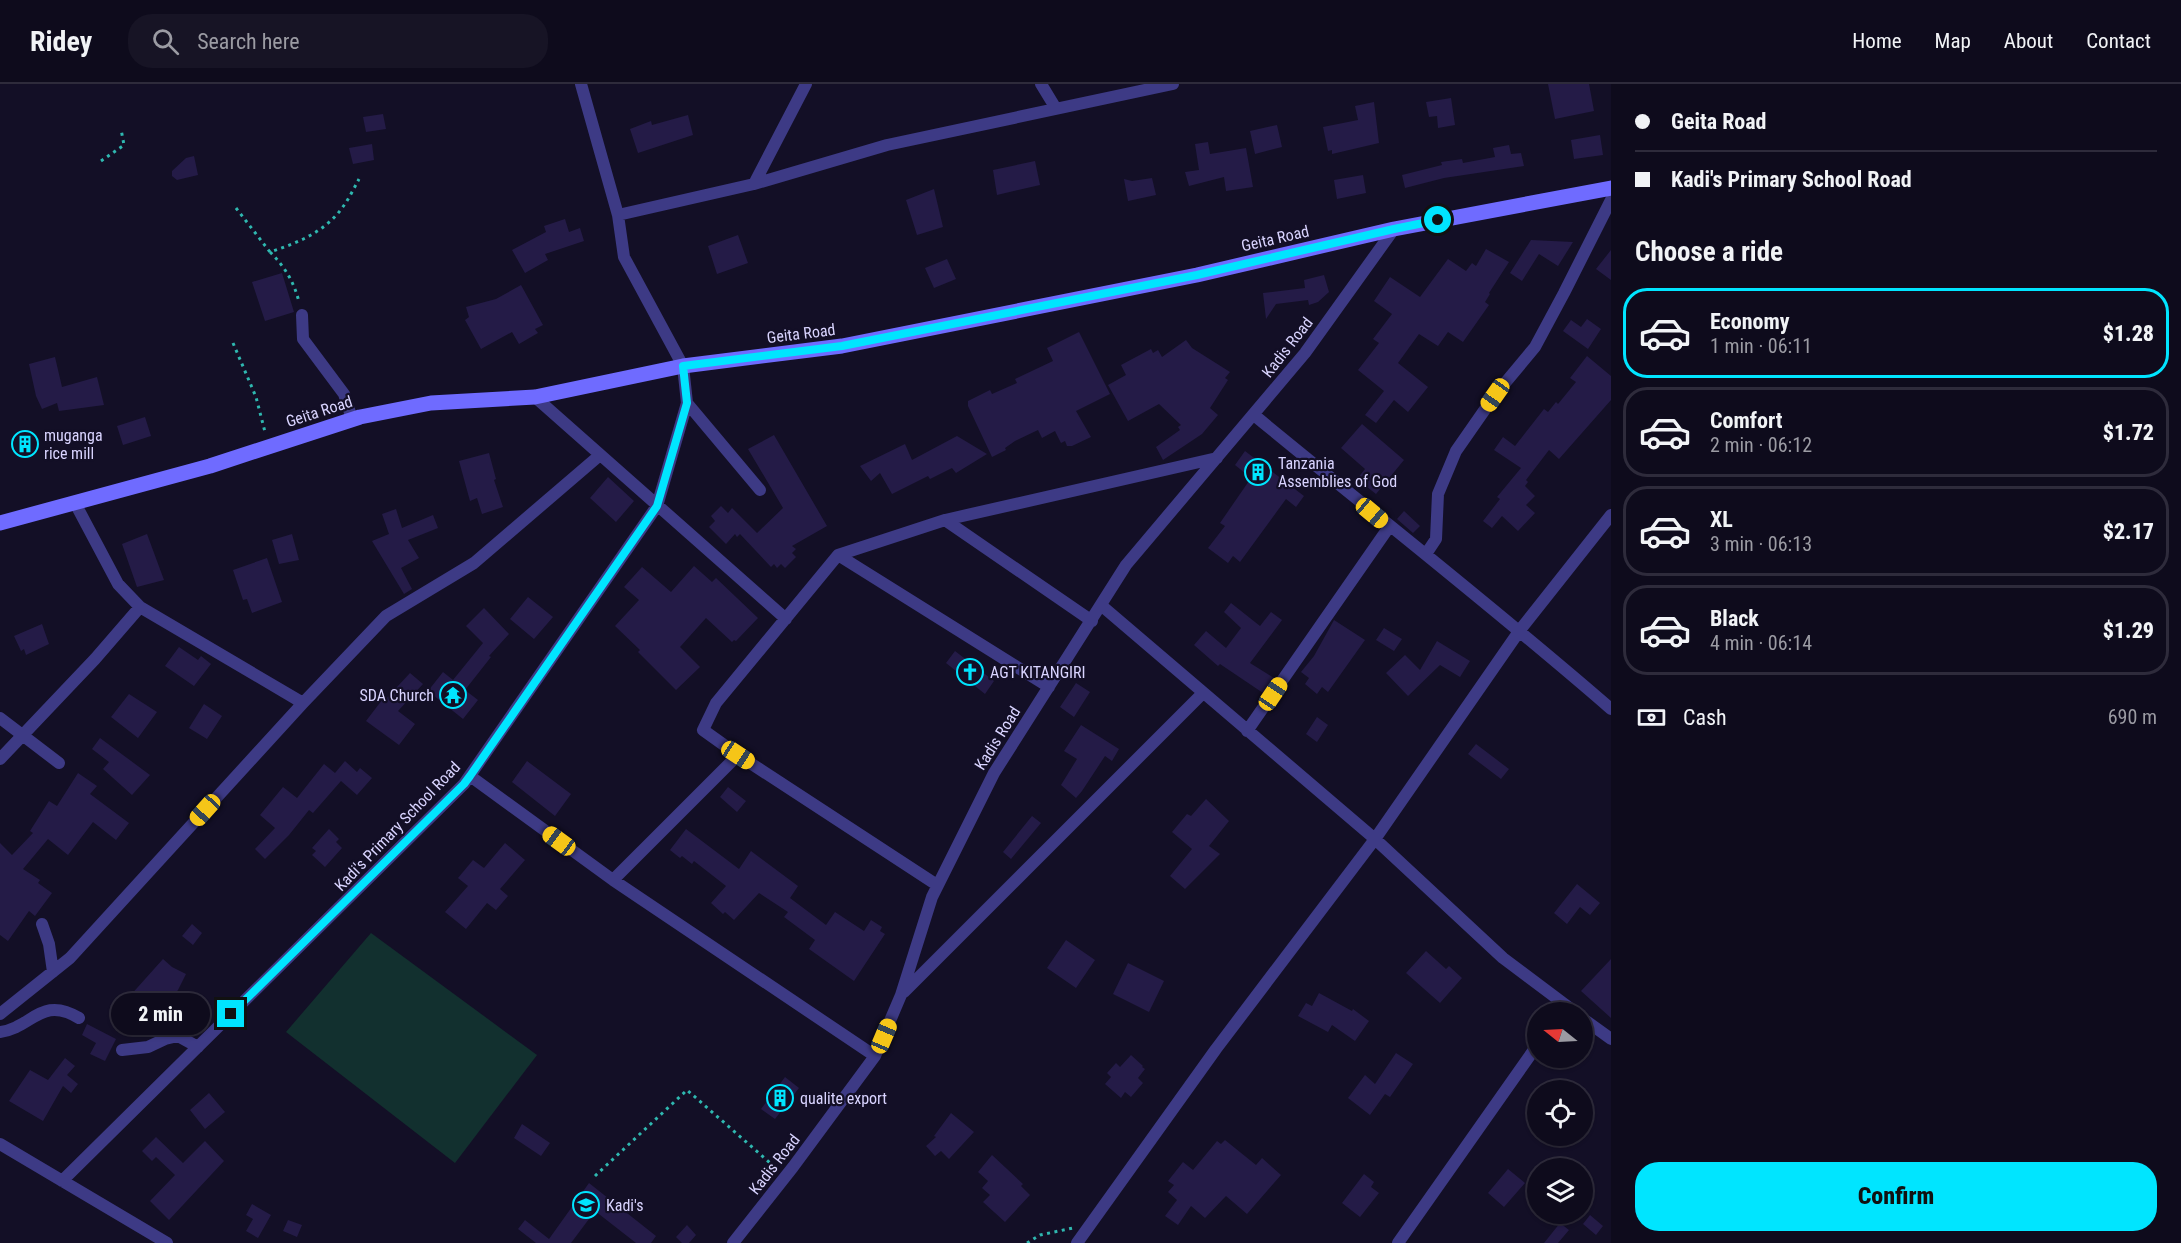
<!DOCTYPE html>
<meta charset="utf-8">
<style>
body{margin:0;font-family:"Roboto Condensed",sans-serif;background:#171425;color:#f1f3f6;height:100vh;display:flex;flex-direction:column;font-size:22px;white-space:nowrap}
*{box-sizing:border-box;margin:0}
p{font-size:20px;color:#9b9ba3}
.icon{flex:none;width:33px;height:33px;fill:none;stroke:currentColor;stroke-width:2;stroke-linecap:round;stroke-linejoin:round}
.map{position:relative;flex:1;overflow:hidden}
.side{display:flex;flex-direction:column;background:#0e0b1c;width:570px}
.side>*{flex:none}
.banner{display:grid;align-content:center;height:132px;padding:0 24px;background:#0e0b1c}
.needle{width:39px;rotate:288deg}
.buttons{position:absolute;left:1527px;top:918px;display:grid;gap:12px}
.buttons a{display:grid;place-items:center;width:66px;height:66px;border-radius:50%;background:#0e0b1c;box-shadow:0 2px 4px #0004,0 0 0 2px #2e2b3b;font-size:30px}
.end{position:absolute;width:27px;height:27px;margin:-14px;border:8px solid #00e5ff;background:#111;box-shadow:0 0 0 3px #111}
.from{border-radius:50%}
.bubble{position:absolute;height:42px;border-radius:21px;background:#0e0b1c;box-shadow:0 2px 4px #0004,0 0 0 2px #2e2b3b;font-size:20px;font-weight:800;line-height:42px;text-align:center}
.car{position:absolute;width:18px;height:36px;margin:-18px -9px;border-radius:8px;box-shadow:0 0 4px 2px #0007;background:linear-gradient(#f5c518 24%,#345 0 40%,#f5c518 0 76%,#345 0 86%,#f5c518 0)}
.banner b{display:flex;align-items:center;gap:21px;height:57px;font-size:22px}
.banner b+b{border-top:2px solid #2e2b3b}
.banner i{width:15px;height:15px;background:#f1f3f6}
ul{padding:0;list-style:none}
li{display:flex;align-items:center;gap:18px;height:90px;margin:0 12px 9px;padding:0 12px;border:3px solid #2e2b3b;border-radius:24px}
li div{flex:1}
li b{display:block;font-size:22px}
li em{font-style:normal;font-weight:800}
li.current{border-color:#00e5ff}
li>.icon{width:54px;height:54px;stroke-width:1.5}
h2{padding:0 24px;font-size:27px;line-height:72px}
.pay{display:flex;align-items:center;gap:15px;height:66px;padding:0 24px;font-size:22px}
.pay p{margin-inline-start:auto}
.cta{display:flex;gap:12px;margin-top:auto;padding:12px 24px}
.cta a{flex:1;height:69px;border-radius:24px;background:#00e5ff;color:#111;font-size:24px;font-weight:800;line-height:69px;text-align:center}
header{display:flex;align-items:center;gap:36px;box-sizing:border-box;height:84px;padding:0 30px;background:#0e0b1c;border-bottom:2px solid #2e2b3b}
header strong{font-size:28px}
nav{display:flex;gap:33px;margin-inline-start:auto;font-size:21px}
.search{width:420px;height:54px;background:#171425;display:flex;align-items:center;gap:15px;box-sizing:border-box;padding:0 21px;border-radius:24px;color:#9b9ba3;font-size:22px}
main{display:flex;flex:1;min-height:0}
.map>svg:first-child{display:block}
.green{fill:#12302f}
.building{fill:#241b47}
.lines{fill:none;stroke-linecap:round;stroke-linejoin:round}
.path{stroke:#2fb8b0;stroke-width:3;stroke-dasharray:3 4.5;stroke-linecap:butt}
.minor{stroke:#3d3a85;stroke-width:12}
.secondary{stroke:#6f6bff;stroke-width:15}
.route{stroke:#00e5ff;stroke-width:8}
.labels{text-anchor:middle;stroke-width:4.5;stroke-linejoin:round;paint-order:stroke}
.street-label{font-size:16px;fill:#d9d4ff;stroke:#130f26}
.poi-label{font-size:16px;fill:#d9d4ff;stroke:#130f26;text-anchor:start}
</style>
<header>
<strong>Ridey</strong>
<div class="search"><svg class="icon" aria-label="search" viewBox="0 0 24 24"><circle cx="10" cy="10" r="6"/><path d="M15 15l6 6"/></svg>Search here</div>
<nav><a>Home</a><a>Map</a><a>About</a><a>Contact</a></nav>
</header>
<main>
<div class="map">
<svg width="1611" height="1159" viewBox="0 0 1611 1159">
<rect width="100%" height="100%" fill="#130f26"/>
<path class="green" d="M371 849 537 971 455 1079 286 948Z"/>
<path class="building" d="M1548 0H1589L1594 27 1555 35Z
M1451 14 1455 41 1438 44 1437 32 1429 33 1426 18Z
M1374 18 1379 59 1332 70V66L1328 67 1323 43 1358 36 1355 22Z
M383 30 386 45 366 48 363 33Z
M688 31 693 51 638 69 630 45 651 37 652 41Z
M1277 41 1282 63 1255 70 1250 47Z
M1600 51 1603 71 1574 75 1571 56Z
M1208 58 1210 70 1246 64 1253 103 1226 107 1224 93 1189 102 1185 88 1199 86 1195 60Z
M372 60 374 76 353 80 349 64Z
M1509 61 1511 70 1521 69 1524 82 1444 94 1405 104 1402 91 1442 81 1441 78 1462 75 1463 79 1495 73 1493 64Z
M194 72 198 91 177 96 172 92V87L186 74Z
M1035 77 1040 101 997 111 993 86Z
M1363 91 1366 109 1337 115 1334 96Z
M1152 94 1156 111 1128 117 1124 95 1132 97Z
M934 105 943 143 917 151 906 116Z
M565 135 569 148 580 144 584 157 545 170 548 176 525 189 512 166 546 148 544 142Z
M738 151 748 179 717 190 708 162Z
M1531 156 1573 158 1558 182 1539 170 1522 197 1510 189Z
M1486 165 1509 178 1489 209 1490 210 1485 218 1489 221 1463 258 1448 248 1438 262 1419 250 1398 279 1428 303 1408 328 1394 316 1376 339 1365 331 1384 307 1358 286 1379 259 1373 255 1392 230 1374 217 1390 193 1420 213 1448 175 1466 187 1472 179 1476 182Z
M1611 166V196L1596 185Z
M947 175 956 195 934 204 925 184Z
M282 189 294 228 265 237 252 198Z
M1324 191 1329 208 1318 218 1309 221 1308 216 1276 220 1266 235 1263 209 1305 204 1304 196Z
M521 201 543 241 535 245 538 249 519 260 512 248 481 265 465 236 469 233 466 223 496 215Z
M1587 235 1601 245 1588 265 1563 247 1571 236 1581 243Z
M1079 248 1110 310 1076 327 1091 353 1072 362H1067L1065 357 1061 359 1055 347 1042 354 1038 346 1015 357 1005 364 1006 366 992 373 968 322V317L990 306 992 310 1017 299 1015 295 1053 277 1047 264Z
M1186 256 1192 264 1230 288 1225 294 1228 296 1210 324 1218 331 1202 350 1163 376 1156 363 1180 346 1178 343 1181 341 1159 320 1128 337 1108 301 1126 291 1121 281 1151 265 1153 269 1158 266 1162 273Z
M1587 272 1611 292V316L1559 375 1549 366 1526 396 1528 398 1525 402 1535 412 1526 421 1535 429 1518 447 1502 432 1492 444 1483 437 1500 415 1497 413 1521 384 1494 366 1503 353 1515 362 1544 325 1548 328 1556 318 1558 320 1576 298 1570 294Z
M55 273 62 303 97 293 104 321 59 327 57 319 42 325 36 312 29 280Z
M145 333 151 352 123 361 117 342Z
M1362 340 1404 376 1376 410 1357 395 1365 385 1341 364Z
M774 351 827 442 792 462 796 465 792 469 796 473 785 484 781 480 777 484 774 480 771 483 740 450 737 453 735 450 726 460 709 443 715 437 711 432 721 422 728 429 732 424 757 449 783 424 748 365Z
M957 352 987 370 956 389 952 384 930 395 928 392 892 410 880 389 871 397 860 382 905 360 912 376Z
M1245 367 1304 412 1296 423 1286 415 1240 478 1233 472 1228 479 1208 464 1225 442 1220 439 1251 394 1235 381Z
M489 369 496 395 494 396 503 423 482 430 477 414 470 417 459 377Z
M608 393 634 417 616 438 590 414Z
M396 425 402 444 433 431 438 444 408 456 419 474 401 484 412 505 404 510 372 457 389 450 382 430Z
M1404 427 1420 442 1413 449 1397 435Z
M147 450 164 496 137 503 122 460Z
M292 450 299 476 279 480 272 456Z
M267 474 282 518 252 529 247 515 243 516 233 486Z
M694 482 712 498 716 494 758 534 736 557 734 556 732 558 706 534 680 563 700 583 676 606 638 568 640 566 615 542 639 516 624 503 642 483 671 508Z
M528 513 553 533 534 555 510 535Z
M1231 519 1260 542 1271 528 1282 536 1250 579 1274 594 1263 609 1220 580 1218 582 1194 561 1206 547 1226 564 1241 544 1224 528Z
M484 524 509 550 489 572 491 573 465 606 478 616 463 635 428 607 443 588 453 596 483 559 466 542Z
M1334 536 1365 556 1328 608 1322 603 1317 610 1305 600 1309 594 1301 588 1314 572Z
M42 540 49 560 26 571 24 565 21 567 14 552Z
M1384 544 1402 555 1394 567 1376 556Z
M1437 557 1470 577 1460 593 1440 581 1408 612 1386 589 1405 571 1420 586Z
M179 563 198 576 201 572 211 580 194 602 165 582Z
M955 567 994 597 985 610 946 579Z
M410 589 423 600 398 627 415 640 399 661 366 637 382 616 384 617Z
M1076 599 1090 608 1074 633 1060 623Z
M129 610 157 628 138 654 111 633Z
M204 620 222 632 207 655 189 644Z
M1317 633 1328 641 1317 658 1306 650Z
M1081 641 1119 665 1112 677 1105 672 1082 707 1076 714 1061 701 1077 675 1064 667Z
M100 654 150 691 132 711 103 685 109 678 92 665Z
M1476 660 1509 685 1501 695 1468 670Z
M345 677 357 688 360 684 372 694 357 711 341 697 313 729 309 726 289 751 265 775 255 765 275 744 260 731 283 703 297 714 324 680 335 689Z
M527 677 571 710 555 732 512 698Z
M78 689 97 702 90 710 129 739 116 756 93 738 68 771 48 755 23 785 40 796 38 799 52 809 35 832 29 827 8 857 0 851V759L12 771 33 749 30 747 49 717 57 722Z
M728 703 746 717 737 728 720 713Z
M1206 715 1229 737 1209 762 1220 770 1185 805 1170 792 1192 765 1172 748 1187 730 1191 732Z
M1032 732 1041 739 1011 775 1003 768Z
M329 745 339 755 336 758 342 764 325 783 312 771 316 767 312 764Z
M686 745 739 785 751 767 798 802 790 814 826 841 835 828 864 847 871 836 882 843 880 847 885 850 854 897 809 865 815 856 784 833 788 828 759 809 734 836 725 828 723 830 711 819 726 802 694 777 692 780 682 772 680 774 670 766Z
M505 759 525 776 500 805 508 812 496 826 487 819 466 845 445 828 468 802 458 794 473 776 484 784Z
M1577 800 1600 819 1590 831 1580 823 1567 840 1554 829Z
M192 840 202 849 193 861 182 852Z
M1066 856 1095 876 1076 904 1047 884Z
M1426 867 1446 885 1449 882 1462 894 1440 919 1406 889Z
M163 875 172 883 186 890 178 906 167 919 153 907 132 933 120 923Z
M1611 875V934L1581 907Z
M1128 879 1164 897 1149 928 1113 910Z
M1319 909 1352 927 1353 925 1369 937 1355 957 1332 941 1328 948 1298 932 1306 919 1312 922Z
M87 940 116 955 105 977 90 970 96 959 82 951Z
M1396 969 1413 980 1390 1013 1385 1010 1370 1031 1348 1014 1365 991 1375 1000Z
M1131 971 1143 982 1142 983 1145 985 1138 994 1143 999 1131 1013 1125 1008 1121 1014 1105 1000 1111 993 1107 989 1116 979 1120 983Z
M65 974 75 982 67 991 78 1000 71 1009 63 1002 43 1037 9 1017 30 986 48 996Z
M785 993 799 1004 775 1035 761 1025Z
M209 1009 225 1028 205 1045 190 1026Z
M951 1029 974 1048 949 1075 941 1067 935 1072 926 1062 936 1053 934 1052Z
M522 1040 550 1059 541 1072 514 1054Z
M156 1053 183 1079 205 1057 224 1077 169 1136 150 1117 175 1091 156 1073 152 1077 142 1067Z
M1225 1056 1256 1081 1262 1074 1281 1091 1247 1130 1226 1112 1205 1134 1191 1122 1178 1141 1165 1132 1177 1116 1168 1108 1174 1101 1168 1097 1183 1078 1193 1086 1217 1057 1221 1060Z
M992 1071 1023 1100 1021 1102 1030 1111 1005 1138 983 1118 990 1111 982 1104 988 1097 978 1088Z
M1508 1085 1525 1099 1504 1123 1488 1109Z
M1364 1090 1374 1098 1371 1103 1379 1109 1360 1133 1342 1119Z
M589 1099 656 1152 651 1159H636L595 1127 571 1159H536L518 1145 525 1136 549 1155Z
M252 1120 271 1131 258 1154 246 1147 253 1135 246 1131Z
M1590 1131 1603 1142 1596 1151 1583 1140Z
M288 1136 302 1141 297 1153 283 1147Z
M1560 1139 1569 1146 1558 1159H1544Z
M687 1141 696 1151 689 1159H682L676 1153Z"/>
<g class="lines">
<path class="path" d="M101 77 124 61 121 45
M236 124 270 168C297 159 325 148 342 124 349 115 354 104 359 95
M270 168C285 183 294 198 299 218
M233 259 256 313 265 348
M595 1092 687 1006 777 1085
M1027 1159 1040 1151 1073 1144"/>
<path class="minor" d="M1041 0 1055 23
M754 100 806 0
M618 131 754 100 887 61 1173 0
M302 231 303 255 344 310 352 335
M535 313 786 535
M687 319 760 406
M1254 331C1373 429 1495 524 1611 625
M75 419 118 500 140 523 303 619
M945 436 1092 537
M1426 470 1436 455 1438 410 1456 367 1495 311 1535 263 1564 209 1611 116
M838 471 1049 603
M1102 522 1375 755 1503 874 1575 928
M0 634 59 679
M1247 647 1389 443
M0 675 95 575 140 523
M470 692 613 796 875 972
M613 796 738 671
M937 801 738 671 703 646 716 619 838 471 945 436 1217 374
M42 840 49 860 53 888
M904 908 1203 609
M0 930 70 874 303 619 386 532 474 479 600 371
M1582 934 1611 955
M0 948C32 944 41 911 79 934
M122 966 148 963 165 955 178 952 198 963
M0 1060 167 1159
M62 1097 464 700 657 422 687 319 683 282 624 173 618 131 581 0
M733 1159 793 1083 875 972 901 911 932 813 994 689 1126 481 1305 269 1394 145
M1077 1159 1216 965 1375 755 1520 546 1611 431
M1398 1159 1538 960"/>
<path class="secondary" d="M0 439 210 382 360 333 431 319 535 313 683 282 842 262 1197 191 1394 145 1611 104"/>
</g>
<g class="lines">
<path class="route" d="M231 930 464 700 470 692 657 422 687 319 683 282 842 262 1197 191 1394 145 1438 136"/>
</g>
<defs>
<symbol id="building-ring" viewBox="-11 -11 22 22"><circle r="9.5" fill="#130f26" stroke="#00e5ff" stroke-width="1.5"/><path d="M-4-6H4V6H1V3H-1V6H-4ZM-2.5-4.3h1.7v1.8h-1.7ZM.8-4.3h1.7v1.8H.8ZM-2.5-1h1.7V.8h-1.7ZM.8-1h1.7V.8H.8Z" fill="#00e5ff"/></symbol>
<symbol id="church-ring" viewBox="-11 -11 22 22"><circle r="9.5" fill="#130f26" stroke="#00e5ff" stroke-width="1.5"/><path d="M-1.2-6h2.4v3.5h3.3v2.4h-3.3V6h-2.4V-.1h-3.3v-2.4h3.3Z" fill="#00e5ff"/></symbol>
<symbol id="temple-ring" viewBox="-11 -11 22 22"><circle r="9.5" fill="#130f26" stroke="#00e5ff" stroke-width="1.5"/><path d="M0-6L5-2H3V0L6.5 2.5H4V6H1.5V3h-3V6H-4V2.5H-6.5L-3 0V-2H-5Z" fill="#00e5ff"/></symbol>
<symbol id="school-ring" viewBox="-11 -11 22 22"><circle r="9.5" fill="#130f26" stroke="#00e5ff" stroke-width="1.5"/><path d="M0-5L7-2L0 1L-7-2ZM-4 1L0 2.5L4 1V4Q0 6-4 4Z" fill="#00e5ff"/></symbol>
</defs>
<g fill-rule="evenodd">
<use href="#building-ring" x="10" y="345" width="30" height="30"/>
<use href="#building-ring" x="1243" y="373" width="30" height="30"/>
<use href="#church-ring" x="955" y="573" width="30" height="30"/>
<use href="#temple-ring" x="438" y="596" width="30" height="30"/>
<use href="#building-ring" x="765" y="999" width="30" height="30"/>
<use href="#school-ring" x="571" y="1106" width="30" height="30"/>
</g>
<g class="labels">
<g class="street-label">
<text transform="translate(1275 154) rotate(-13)" y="6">Geita Road</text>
<text transform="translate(801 249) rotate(-7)" y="6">Geita Road</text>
<text transform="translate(1287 263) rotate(-52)" y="6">Kadis Road</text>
<text transform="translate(319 327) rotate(-18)" y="6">Geita Road</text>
<text transform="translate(997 654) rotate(-58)" y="6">Kadis Road</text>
<text transform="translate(397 742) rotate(-46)" y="6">Kadi's Primary School Road</text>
<text transform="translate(774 1080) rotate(-52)" y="6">Kadis Road</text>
</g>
<g class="poi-label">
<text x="44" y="357">muganga<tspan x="44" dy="18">rice mill</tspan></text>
<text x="1278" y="385">Tanzania<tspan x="1278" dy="18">Assemblies of God</tspan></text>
<text x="990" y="594">AGT KITANGIRI</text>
<text x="434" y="617" text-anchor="end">SDA Church</text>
<text x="800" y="1020">qualite export</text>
<text x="606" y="1127">Kadi's</text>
</g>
</g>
</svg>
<div class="buttons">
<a><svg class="needle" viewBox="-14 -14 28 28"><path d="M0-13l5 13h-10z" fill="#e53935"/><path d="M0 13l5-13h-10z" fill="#9b9ba3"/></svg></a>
<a><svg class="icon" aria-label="locate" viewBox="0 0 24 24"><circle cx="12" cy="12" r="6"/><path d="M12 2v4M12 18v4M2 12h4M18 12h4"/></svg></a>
<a><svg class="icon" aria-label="layers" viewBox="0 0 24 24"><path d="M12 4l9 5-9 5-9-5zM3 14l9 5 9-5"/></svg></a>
</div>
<i class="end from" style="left:1438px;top:136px"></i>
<i class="end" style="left:231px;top:930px"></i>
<div class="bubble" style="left:111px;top:909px;width:99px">2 min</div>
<i class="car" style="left:1495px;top:311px;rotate:215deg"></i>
<i class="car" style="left:1372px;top:429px;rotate:130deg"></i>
<i class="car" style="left:1273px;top:610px;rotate:34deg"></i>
<i class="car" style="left:738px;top:671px;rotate:123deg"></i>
<i class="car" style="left:205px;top:726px;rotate:222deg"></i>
<i class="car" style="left:559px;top:757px;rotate:306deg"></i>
<i class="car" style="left:884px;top:952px;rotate:23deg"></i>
</div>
<section class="side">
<div class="banner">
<b><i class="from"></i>Geita Road</b>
<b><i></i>Kadi's Primary School Road</b>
</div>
<h2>Choose a ride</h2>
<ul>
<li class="current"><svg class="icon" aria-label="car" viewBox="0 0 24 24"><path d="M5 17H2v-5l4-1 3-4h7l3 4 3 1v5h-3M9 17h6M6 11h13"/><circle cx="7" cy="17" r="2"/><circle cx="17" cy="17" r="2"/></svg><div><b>Economy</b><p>1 min · 06:11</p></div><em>$1.28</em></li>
<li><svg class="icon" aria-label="car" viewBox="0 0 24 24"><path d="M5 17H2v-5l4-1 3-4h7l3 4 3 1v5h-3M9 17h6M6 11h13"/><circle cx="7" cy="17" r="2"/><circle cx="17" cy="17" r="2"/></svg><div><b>Comfort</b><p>2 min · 06:12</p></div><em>$1.72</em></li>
<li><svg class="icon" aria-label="car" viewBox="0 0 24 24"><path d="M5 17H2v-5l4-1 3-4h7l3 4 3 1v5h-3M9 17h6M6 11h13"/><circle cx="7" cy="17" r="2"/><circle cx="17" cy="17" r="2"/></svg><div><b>XL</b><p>3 min · 06:13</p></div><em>$2.17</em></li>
<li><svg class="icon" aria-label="car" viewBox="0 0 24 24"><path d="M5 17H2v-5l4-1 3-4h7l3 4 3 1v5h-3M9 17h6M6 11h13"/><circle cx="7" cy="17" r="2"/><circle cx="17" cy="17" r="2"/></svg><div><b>Black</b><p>4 min · 06:14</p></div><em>$1.29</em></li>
</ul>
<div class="pay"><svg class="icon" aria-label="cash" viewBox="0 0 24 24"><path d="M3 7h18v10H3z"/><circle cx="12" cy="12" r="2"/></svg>Cash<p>690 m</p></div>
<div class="cta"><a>Confirm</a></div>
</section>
</main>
